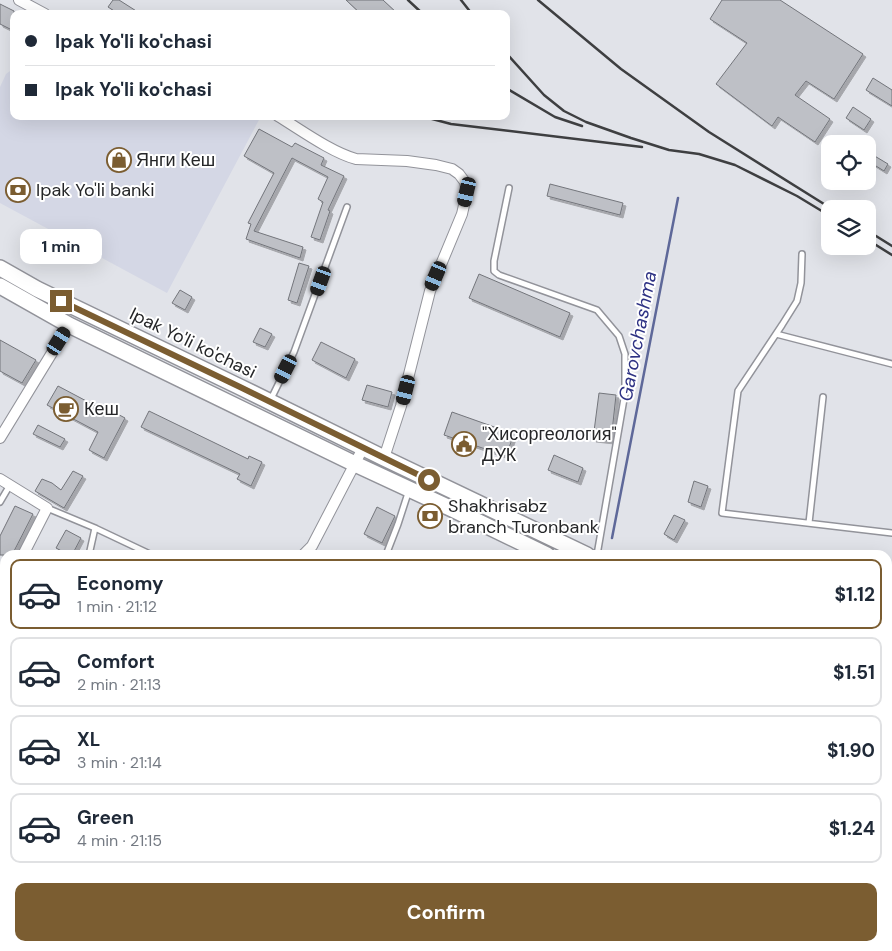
<!DOCTYPE html>
<meta charset="utf-8">
<style>
body{margin:0;font-family:"DM Sans",sans-serif;background:#f2f2f3;color:#1f2937;height:100vh;display:flex;flex-direction:column;font-size:19px;white-space:nowrap}
*{box-sizing:border-box;margin:0}
p{font-size:16px;color:#747a83}
.icon{flex:none;width:28px;height:28px;fill:none;stroke:currentColor;stroke-width:2;stroke-linecap:round;stroke-linejoin:round}
.map{position:relative;flex:1;overflow:hidden}
.panel{position:absolute;left:0px;top:550px;width:892px;height:401px;display:flex;flex-direction:column;background:#fff;border-radius:15px 15px 0 0;box-shadow:0 5px 20px #0002}
.panel>*{flex:none}
.hud{position:absolute;left:10px;top:10px;width:500px;height:110px;border-radius:10px;box-shadow:0 5px 20px #0002;display:grid;align-content:center;height:110px;padding:0 15px;background:#fff}
.fabs{position:absolute;left:821px;top:135px;display:grid;gap:10px}
.fabs a{display:grid;place-items:center;width:55px;height:55px;border-radius:10px;background:#fff;box-shadow:0 5px 20px #0002;font-size:25px}
.end{position:absolute;width:22px;height:22px;margin:-11px;border:6px solid #7b5d31;background:#fff;box-shadow:0 0 0 2px #fff}
.from{border-radius:50%}
.bubble{position:absolute;height:35px;border-radius:10px;background:#fff;box-shadow:0 5px 20px #0002;font-size:16px;font-weight:700;line-height:35px;text-align:center}
.car{position:absolute;width:15px;height:30px;margin:-15px -8px;border-radius:6px;box-shadow:0 0 4px 1px #0007;background:linear-gradient(#222 24%,#8ab4d8 0 40%,#222 0 76%,#8ab4d8 0 86%,#222 0)}
.hud b{display:flex;align-items:center;gap:18px;height:48px;font-size:19px}
.hud b+b{border-top:1px solid #e0e1e3}
.hud i{width:12px;height:12px;background:#1f2937}
ul{padding:9px 0 0;list-style:none}
li{display:flex;align-items:center;gap:15px;height:70px;margin:0 10px 8px;padding:0 5px;border:2px solid #e0e1e3;border-radius:10px}
li div{flex:1}
li b{display:block;font-size:19px}
li em{font-style:normal;font-weight:700}
li.current{border-color:#7b5d31}
li>.icon{width:45px;height:45px;stroke-width:1.5}
.cta{display:flex;gap:10px;margin-top:auto;padding:10px 15px}
.cta a{flex:1;height:58px;border-radius:10px;background:#7b5d31;color:#fff;font-size:20px;font-weight:700;line-height:58px;text-align:center}
.map>svg:first-child{display:block}
.built{fill:#d4d7e5}
.green{fill:#aeb8e5}
.lines{fill:none;stroke-linecap:round;stroke-linejoin:round}
.stream{stroke:#5e6899;stroke-width:2.5}
.building{fill:#bec0c6;stroke:#73757b;filter:url(#shadow)}
.service-casing{stroke:#92939a;stroke-width:8}
.minor-casing{stroke:#92939a;stroke-width:12}
.primary-casing{stroke:#92939a;stroke-width:18}
.service{stroke:#fff;stroke-width:5}
.minor{stroke:#fff;stroke-width:10}
.primary{stroke:#fff;stroke-width:15}
.rail{stroke:#3e3f41;stroke-width:2.5}
.route{stroke:#7b5d31;stroke-width:6}
.labels{text-anchor:middle;stroke-width:4;stroke-linejoin:round;paint-order:stroke}
.poi-label{font-size:18px;fill:#252628;stroke:#fff;text-anchor:start}
.street-label{font-size:18px;fill:#252628;stroke:#fff}
.water-label{font-size:19px;font-style:italic;fill:#2e3284;stroke:#fff}
</style>
<div class="map">
<svg width="892" height="951" viewBox="0 0 892 951">
<defs>
<filter id="shadow"><feDropShadow dx="3" dy="3" stdDeviation="0" flood-color="#0004"/></filter>
</defs>
<rect width="100%" height="100%" fill="#e1e3e9"/>
<path class="built" d="M14 68V116H257L260 118 167 293 0 203V87L6 74Z"/>
<path class="green" d="M143 946H288L286 951H141Z"/>
<g class="lines">
<path class="stream" d="M612 538 678 198
M468 951 470 946"/>
</g>
<path class="building" d="M113 0H119L141 14H119L108 7Z
M346 0H383L398 14H361Z
M722 0H780L863 54 834 99 806 81 795 95 830 119 815 142 778 117 772 126 716 84 747 43 710 19Z
M0 4 14 11V31L0 24Z
M873 78 892 90V106L866 90Z
M853 107 871 119 864 130 846 118Z
M259 129 292 147 295 143 324 158 321 165 344 176 328 210 330 211 320 240 311 237 323 202 318 199 328 177 292 158 254 231 303 247 300 258 246 239 251 224 248 223 274 173 244 156Z
M868 152 888 164 884 171 868 161Z
M550 184 623 203 620 215 547 196Z
M299 263 309 266 297 303 288 300Z
M479 274 570 313 560 337 469 298Z
M180 290 192 297 185 310 172 303Z
M260 328 272 334 265 347 253 342Z
M0 340 36 360 22 383 0 371Z
M321 342 355 359 346 378 312 360Z
M367 385 392 392 388 407 362 400Z
M58 386 109 413 110 410 125 418 104 458 89 450 98 432 47 405Z
M599 393 616 395 611 441 593 439Z
M149 411 248 459 249 456 262 462 251 486 237 479 240 474 141 427Z
M452 412 514 434 506 456 444 435Z
M38 425 65 439 60 447 33 434Z
M554 455 583 468 578 482 548 470Z
M73 471 83 476 64 508 35 491 42 479 52 483 61 490Z
M694 481 708 486 701 507 688 502Z
M15 506 33 514 12 555H0V536Z
M377 507 395 516 382 543 364 534Z
M674 515 685 520 674 540 664 534Z
M66 530 81 538 72 555H69L56 548Z"/>
<g class="lines">
<defs>
<path id="service" d="M509 188 494 261V271L499 275 597 310 619 336 625 354V393L597 555
M802 254 801 283 797 301 782 325 738 391 722 513 892 533
M776 334 892 364
M270 401 294 352 347 207
M0 502 10 485
M47 508 95 528 152 555
M809 523 823 397
M89 555 95 528
M386 555 398 524 409 490
M0 618 5 620
M0 806 5 809
M0 852 5 855
M0 934 5 924
M29 951 31 946"/>
<path id="minor" d="M19 0 45 14
M278 116C301 130 331 152 356 159L407 161 436 165 452 169 459 174 465 182 467 192 462 214 430 291 401 406 384 458
M0 438 69 325
M0 479 47 508 23 555
M303 555 312 546 363 448
M0 599 5 589
M106 951 108 946
M126 951 128 946"/>
<path id="primary" d="M0 268 37 289 74 307 240 387 384 458 587 555
M0 286 69 325 355 464 452 509 547 555
M888 650H892
M888 667 892 668"/>
</defs>
<use href="#service" class="service-casing"/>
<use href="#minor" class="minor-casing"/>
<use href="#primary" class="primary-casing"/>
<use href="#service" class="service"/>
<use href="#minor" class="minor"/>
<use href="#primary" class="primary"/>
<path class="rail" d="M408 0 423 14
M461 0 472 14
M538 0 621 69 709 132 832 209
M506 53 544 95 564 111 586 122 631 138 669 150 699 154 735 165 797 196 830 216
M506 88 555 117 582 126
M421 116 451 124 642 147
M868 231 892 246
M868 240 892 255"/>
</g>
<g class="lines">
<path class="route" d="M61 301 240 387 429 480"/>
</g>
<defs>
<symbol id="shop-ring" viewBox="-11 -11 22 22"><circle r="9.5" fill="#fff" stroke="#7b5d31" stroke-width="1.5"/><path d="M-5-2.5h2.3a2.7 3.5 0 0 1 5.4 0H5L5.5 6h-11ZM-1.5-2.5h3a1.5 2.3 0 0 0-3 0Z" fill="#7b5d31"/></symbol>
<symbol id="bank-ring" viewBox="-11 -11 22 22"><circle r="9.5" fill="#fff" stroke="#7b5d31" stroke-width="1.5"/><path d="M-6-4H6V4H-6ZM0-2.3a2.3 2.3 0 1 0 0 4.6a2.3 2.3 0 1 0 0-4.6Z" fill="#7b5d31"/></symbol>
<symbol id="cafe-ring" viewBox="-11 -11 22 22"><circle r="9.5" fill="#fff" stroke="#7b5d31" stroke-width="1.5"/><path d="M-5.5-4.5H6V0H3Q3 3.5 0 3.5H-2.5Q-5.5 3.5-5.5 0ZM3-3.2v2h1.7v-2ZM-6 4.5H4V6H-6Z" fill="#7b5d31"/></symbol>
<symbol id="civic-ring" viewBox="-11 -11 22 22"><circle r="9.5" fill="#fff" stroke="#7b5d31" stroke-width="1.5"/><path d="M-.6-6.5H3V-4.5H.6V-3L4-1V1h2V6H-6V1h2V-1L-.6-3ZM-1.2 2.5V6h2.4V2.5Z" fill="#7b5d31"/></symbol>
</defs>
<g fill-rule="evenodd">
<use href="#shop-ring" x="105" y="146" width="28" height="28"/>
<use href="#bank-ring" x="4" y="176" width="28" height="28"/>
<use href="#cafe-ring" x="52" y="395" width="28" height="28"/>
<use href="#civic-ring" x="450" y="430" width="28" height="28"/>
<use href="#bank-ring" x="416" y="502" width="28" height="28"/>
</g>
<g class="labels">
<g class="poi-label">
<text x="136" y="166">Янги Кеш</text>
<text x="36" y="196">Ipak Yo'li banki</text>
<text x="84" y="415">Кеш</text>
<text x="482" y="440">"Хисоргеология"<tspan x="482" dy="21">ДУК</tspan></text>
<text x="448" y="512">Shakhrisabz<tspan x="448" dy="21">branch Turonbank</tspan></text>
</g>
<g class="street-label">
<text transform="translate(193 343) rotate(26)" y="6">Ipak Yo'li ko'chasi</text>
</g>
<g class="water-label">
<text transform="translate(637 336) rotate(-79)" y="7">Garovchashma</text>
</g>
</g>
</svg>
<div class="fabs">
<a><svg class="icon" aria-label="locate" viewBox="0 0 24 24"><circle cx="12" cy="12" r="6"/><path d="M12 2v4M12 18v4M2 12h4M18 12h4"/></svg></a>
<a><svg class="icon" aria-label="layers" viewBox="0 0 24 24"><path d="M12 4l9 5-9 5-9-5zM3 14l9 5 9-5"/></svg></a>
</div>
<i class="end from" style="left:429px;top:480px"></i>
<i class="end" style="left:61px;top:301px"></i>
<div class="bubble" style="left:20px;top:229px;width:82px">1 min</div>
<i class="car" style="left:467px;top:192px;rotate:193deg"></i>
<i class="car" style="left:436px;top:276px;rotate:203deg"></i>
<i class="car" style="left:321px;top:281px;rotate:200deg"></i>
<i class="car" style="left:59px;top:341px;rotate:32deg"></i>
<i class="car" style="left:286px;top:369px;rotate:207deg"></i>
<i class="car" style="left:406px;top:390px;rotate:194deg"></i>
<div class="hud">
<b><i class="from"></i>Ipak Yo'li ko'chasi</b>
<b><i></i>Ipak Yo'li ko'chasi</b>
</div>
<section class="panel">
<ul>
<li class="current"><svg class="icon" aria-label="car" viewBox="0 0 24 24"><path d="M5 17H2v-5l4-1 3-4h7l3 4 3 1v5h-3M9 17h6M6 11h13"/><circle cx="7" cy="17" r="2"/><circle cx="17" cy="17" r="2"/></svg><div><b>Economy</b><p>1 min · 21:12</p></div><em>$1.12</em></li>
<li><svg class="icon" aria-label="car" viewBox="0 0 24 24"><path d="M5 17H2v-5l4-1 3-4h7l3 4 3 1v5h-3M9 17h6M6 11h13"/><circle cx="7" cy="17" r="2"/><circle cx="17" cy="17" r="2"/></svg><div><b>Comfort</b><p>2 min · 21:13</p></div><em>$1.51</em></li>
<li><svg class="icon" aria-label="car" viewBox="0 0 24 24"><path d="M5 17H2v-5l4-1 3-4h7l3 4 3 1v5h-3M9 17h6M6 11h13"/><circle cx="7" cy="17" r="2"/><circle cx="17" cy="17" r="2"/></svg><div><b>XL</b><p>3 min · 21:14</p></div><em>$1.90</em></li>
<li><svg class="icon" aria-label="car" viewBox="0 0 24 24"><path d="M5 17H2v-5l4-1 3-4h7l3 4 3 1v5h-3M9 17h6M6 11h13"/><circle cx="7" cy="17" r="2"/><circle cx="17" cy="17" r="2"/></svg><div><b>Green</b><p>4 min · 21:15</p></div><em>$1.24</em></li>
</ul>
<div class="cta"><a>Confirm</a></div>
</section>
</div>
